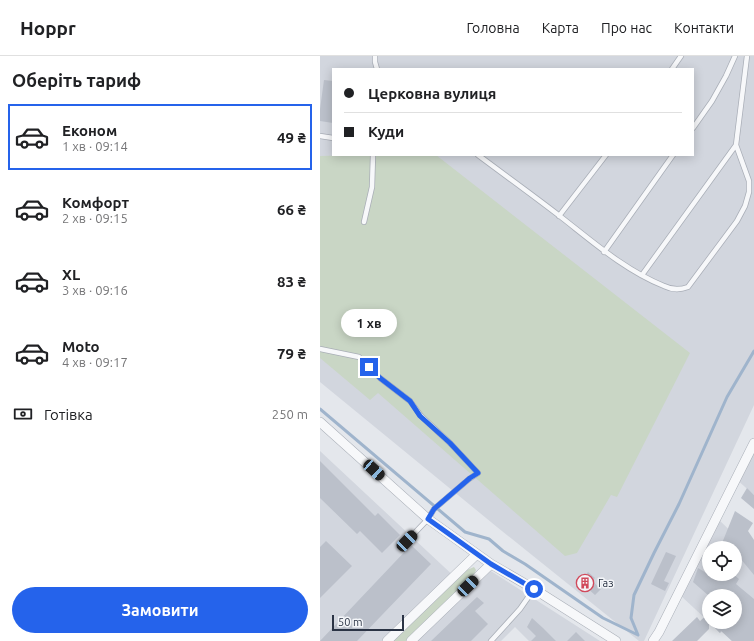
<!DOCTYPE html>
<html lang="uk">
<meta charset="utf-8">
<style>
body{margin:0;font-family:Ubuntu,sans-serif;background:#f6f6f6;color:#202124;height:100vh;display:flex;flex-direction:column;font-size:15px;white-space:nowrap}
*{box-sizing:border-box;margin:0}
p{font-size:13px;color:#757577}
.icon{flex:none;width:22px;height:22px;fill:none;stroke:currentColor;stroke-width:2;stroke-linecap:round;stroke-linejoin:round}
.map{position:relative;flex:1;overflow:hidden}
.sheet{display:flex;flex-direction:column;background:#fff;width:320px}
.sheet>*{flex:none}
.banner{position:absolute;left:12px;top:12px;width:362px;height:88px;border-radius:0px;box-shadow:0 2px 10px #0003;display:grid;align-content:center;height:88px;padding:0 12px;background:#fff}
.buttons{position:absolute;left:382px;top:485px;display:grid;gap:8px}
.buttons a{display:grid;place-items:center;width:40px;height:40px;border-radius:50%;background:#fff;box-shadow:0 2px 10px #0003;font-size:20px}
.scale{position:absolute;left:12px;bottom:10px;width:72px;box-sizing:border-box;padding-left:4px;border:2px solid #2b3445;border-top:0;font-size:11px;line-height:14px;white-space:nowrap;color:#2b3445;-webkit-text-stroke:3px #f4f6f9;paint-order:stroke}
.end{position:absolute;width:18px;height:18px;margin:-9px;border:5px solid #2563eb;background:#fff;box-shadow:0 0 0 2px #fff}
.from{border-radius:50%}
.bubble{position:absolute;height:28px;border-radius:14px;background:#fff;box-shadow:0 2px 10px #0003;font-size:13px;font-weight:700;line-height:28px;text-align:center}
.car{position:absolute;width:12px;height:24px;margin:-12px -6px;border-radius:5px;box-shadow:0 0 3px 1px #0007;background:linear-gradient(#222 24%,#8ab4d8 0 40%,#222 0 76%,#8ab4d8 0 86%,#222 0)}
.banner b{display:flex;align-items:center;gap:14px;height:38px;font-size:15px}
.banner b+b{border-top:1px solid #e0e0e0}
.banner i{width:10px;height:10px;background:#202124}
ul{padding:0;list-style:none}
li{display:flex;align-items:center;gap:12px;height:66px;margin:0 8px 6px;padding:0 4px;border:2px solid transparent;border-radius:0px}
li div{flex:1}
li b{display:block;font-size:15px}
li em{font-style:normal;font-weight:700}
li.selected{border-color:#2563eb}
li>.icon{width:36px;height:36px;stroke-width:1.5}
h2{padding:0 12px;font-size:18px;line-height:48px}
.pay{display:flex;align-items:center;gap:10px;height:44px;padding:0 12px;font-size:15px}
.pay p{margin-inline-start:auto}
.action{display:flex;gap:8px;margin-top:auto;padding:8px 12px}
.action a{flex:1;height:46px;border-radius:24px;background:#2563eb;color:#fff;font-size:16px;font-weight:700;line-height:46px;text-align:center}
header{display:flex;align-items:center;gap:24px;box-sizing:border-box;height:56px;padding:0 20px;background:#fff;border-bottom:1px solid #e0e0e0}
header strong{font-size:19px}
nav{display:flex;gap:22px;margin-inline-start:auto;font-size:14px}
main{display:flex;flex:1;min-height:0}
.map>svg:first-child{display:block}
.built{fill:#d2d6de;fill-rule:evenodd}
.green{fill:#c9d6c5}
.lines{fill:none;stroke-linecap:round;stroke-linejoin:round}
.stream{stroke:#9fb4cc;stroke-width:3}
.building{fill:#bbc0ca}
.lane-casing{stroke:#a9aeb7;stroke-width:6}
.street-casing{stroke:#a9aeb7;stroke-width:10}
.lane{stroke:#f7f8fa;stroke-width:4.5}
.street{stroke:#f7f8fa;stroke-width:9}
.route{stroke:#2563eb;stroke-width:5}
.labels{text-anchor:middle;stroke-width:3;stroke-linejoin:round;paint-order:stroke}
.poi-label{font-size:11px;fill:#2b3445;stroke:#f4f6f9;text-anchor:start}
</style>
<header>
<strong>Hoppr</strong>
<nav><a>Головна</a><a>Карта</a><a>Про нас</a><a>Контакти</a></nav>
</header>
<main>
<section class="sheet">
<h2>Оберіть тариф</h2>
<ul>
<li class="selected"><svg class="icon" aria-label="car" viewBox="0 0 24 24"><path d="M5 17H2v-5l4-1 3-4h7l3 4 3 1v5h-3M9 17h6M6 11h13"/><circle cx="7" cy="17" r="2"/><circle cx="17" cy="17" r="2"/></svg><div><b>Економ</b><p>1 хв · 09:14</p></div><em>49 ₴</em></li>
<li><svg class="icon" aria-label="car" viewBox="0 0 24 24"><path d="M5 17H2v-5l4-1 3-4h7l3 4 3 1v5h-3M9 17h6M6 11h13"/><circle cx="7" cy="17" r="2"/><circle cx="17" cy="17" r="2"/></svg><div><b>Комфорт</b><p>2 хв · 09:15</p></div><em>66 ₴</em></li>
<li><svg class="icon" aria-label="car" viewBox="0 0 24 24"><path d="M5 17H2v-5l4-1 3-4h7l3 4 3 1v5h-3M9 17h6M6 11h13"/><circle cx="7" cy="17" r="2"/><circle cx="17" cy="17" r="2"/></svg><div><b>XL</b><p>3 хв · 09:16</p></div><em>83 ₴</em></li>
<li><svg class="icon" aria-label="car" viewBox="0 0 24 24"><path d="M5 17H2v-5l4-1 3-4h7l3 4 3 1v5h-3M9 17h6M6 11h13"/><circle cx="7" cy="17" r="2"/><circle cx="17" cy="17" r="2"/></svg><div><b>Moto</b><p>4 хв · 09:17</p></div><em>79 ₴</em></li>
</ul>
<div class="pay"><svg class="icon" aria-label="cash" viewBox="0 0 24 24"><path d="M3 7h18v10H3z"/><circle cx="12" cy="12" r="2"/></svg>Готівка<p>250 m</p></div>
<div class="action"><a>Замовити</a></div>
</section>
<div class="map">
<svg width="434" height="585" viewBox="0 0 434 585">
<rect width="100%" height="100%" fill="#e4e7ec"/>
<path class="built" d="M0 0H434V349L324 585H319L177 471 0 326ZM13 13H373V99H13Z
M434 382V439L415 422Z
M0 395 138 524 76 585H0Z
M394 459 434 498V585H412L402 575 400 577 389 566H415V540H389V566L360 539ZM389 492H415V518H389Z
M166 512 280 585H209L195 571 181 585H94Z"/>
<path class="green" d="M37 99H116L370 297 297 441 291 439 257 497 245 500 58 337 50 344 0 302V100Z
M154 511 156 514 154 519 87 585H74L147 514Z"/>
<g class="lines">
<path class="stream" d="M0 353 145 476 169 483 183 495 205 508 283 562 318 579 311 562 314 539 334 497 359 448 407 341 434 295"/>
</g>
<path class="building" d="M4 24 13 25V67L0 65V53Z
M0 405 55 460 58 457 80 479 62 497 40 475 37 478 0 442Z
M427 432 434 439V453L421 442Z
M415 455 433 467 428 475 434 484V519L415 496V492H400Z
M6 485 32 510 0 542V491Z
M91 489 111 508 37 585H0Z
M346 496 356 500 344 525 349 527 345 535 331 528Z
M378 512 388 518H413L419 523 416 528 434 543V585H412L401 575 400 577 389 566H415V540H389L373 526Z
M268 516 275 522 272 525 281 533 275 539 267 532 265 534 258 528Z
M157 541 164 547 155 555 168 568 151 585H111Z
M389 557V573L377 585H352L377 561 380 565Z
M212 562 223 572 236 585H211L216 580 207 571Z
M256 576 265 585H247Z"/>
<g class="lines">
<defs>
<path id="lane" d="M55 0V6L57 13
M352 13 361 0
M373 72 392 45 406 20 415 0
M0 80 13 82
M158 99C186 120 214 140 241 161 273 186 306 215 344 230 352 234 360 234 368 231L417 165 425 150 429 136V125L416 89
M239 160 286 99
M44 166 52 131 53 99
M284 196 353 99
M322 219 416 89 427 0
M0 293 39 301 60 322 90 345 101 360 130 387 158 417 149 423 114 453 108 463 87 485
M171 585 200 553 214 533"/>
<path id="street" d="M0 366 108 463 171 508 214 533 296 585
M67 585 157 498
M91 585 171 508
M333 585 339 576 434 387"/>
</defs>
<use href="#lane" class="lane-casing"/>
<use href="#street" class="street-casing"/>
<use href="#lane" class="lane"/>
<use href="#street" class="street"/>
</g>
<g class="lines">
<path class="route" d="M49 311 60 322 90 345 100 360 130 387 158 417 150 422 114 453 108 463 171 508 214 533"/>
</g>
<defs>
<symbol id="building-ring" viewBox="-11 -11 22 22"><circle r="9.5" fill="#f4f6f9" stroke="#d1495b" stroke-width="1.5"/><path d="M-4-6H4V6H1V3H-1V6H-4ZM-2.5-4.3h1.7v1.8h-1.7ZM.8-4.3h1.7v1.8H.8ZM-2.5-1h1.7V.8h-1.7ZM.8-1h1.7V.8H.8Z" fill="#d1495b"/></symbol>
</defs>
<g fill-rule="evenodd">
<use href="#building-ring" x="255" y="517" width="20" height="20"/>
</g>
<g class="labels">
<g class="poi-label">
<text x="278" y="531">Газ</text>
</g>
</g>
</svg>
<div class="buttons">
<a><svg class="icon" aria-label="locate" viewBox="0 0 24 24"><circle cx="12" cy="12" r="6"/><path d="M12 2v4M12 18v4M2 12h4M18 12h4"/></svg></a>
<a><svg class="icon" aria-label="layers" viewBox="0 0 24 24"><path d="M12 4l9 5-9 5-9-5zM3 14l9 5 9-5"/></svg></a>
</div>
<div class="scale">50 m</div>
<i class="end from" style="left:214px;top:533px"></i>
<i class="end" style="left:49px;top:311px"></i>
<div class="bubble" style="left:21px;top:253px;width:56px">1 хв</div>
<i class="car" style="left:54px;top:414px;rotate:132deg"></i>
<i class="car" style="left:87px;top:485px;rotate:44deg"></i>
<i class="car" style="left:148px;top:530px;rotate:46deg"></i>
<div class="banner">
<b><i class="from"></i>Церковна вулиця</b>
<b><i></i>Куди</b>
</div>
</div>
</main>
